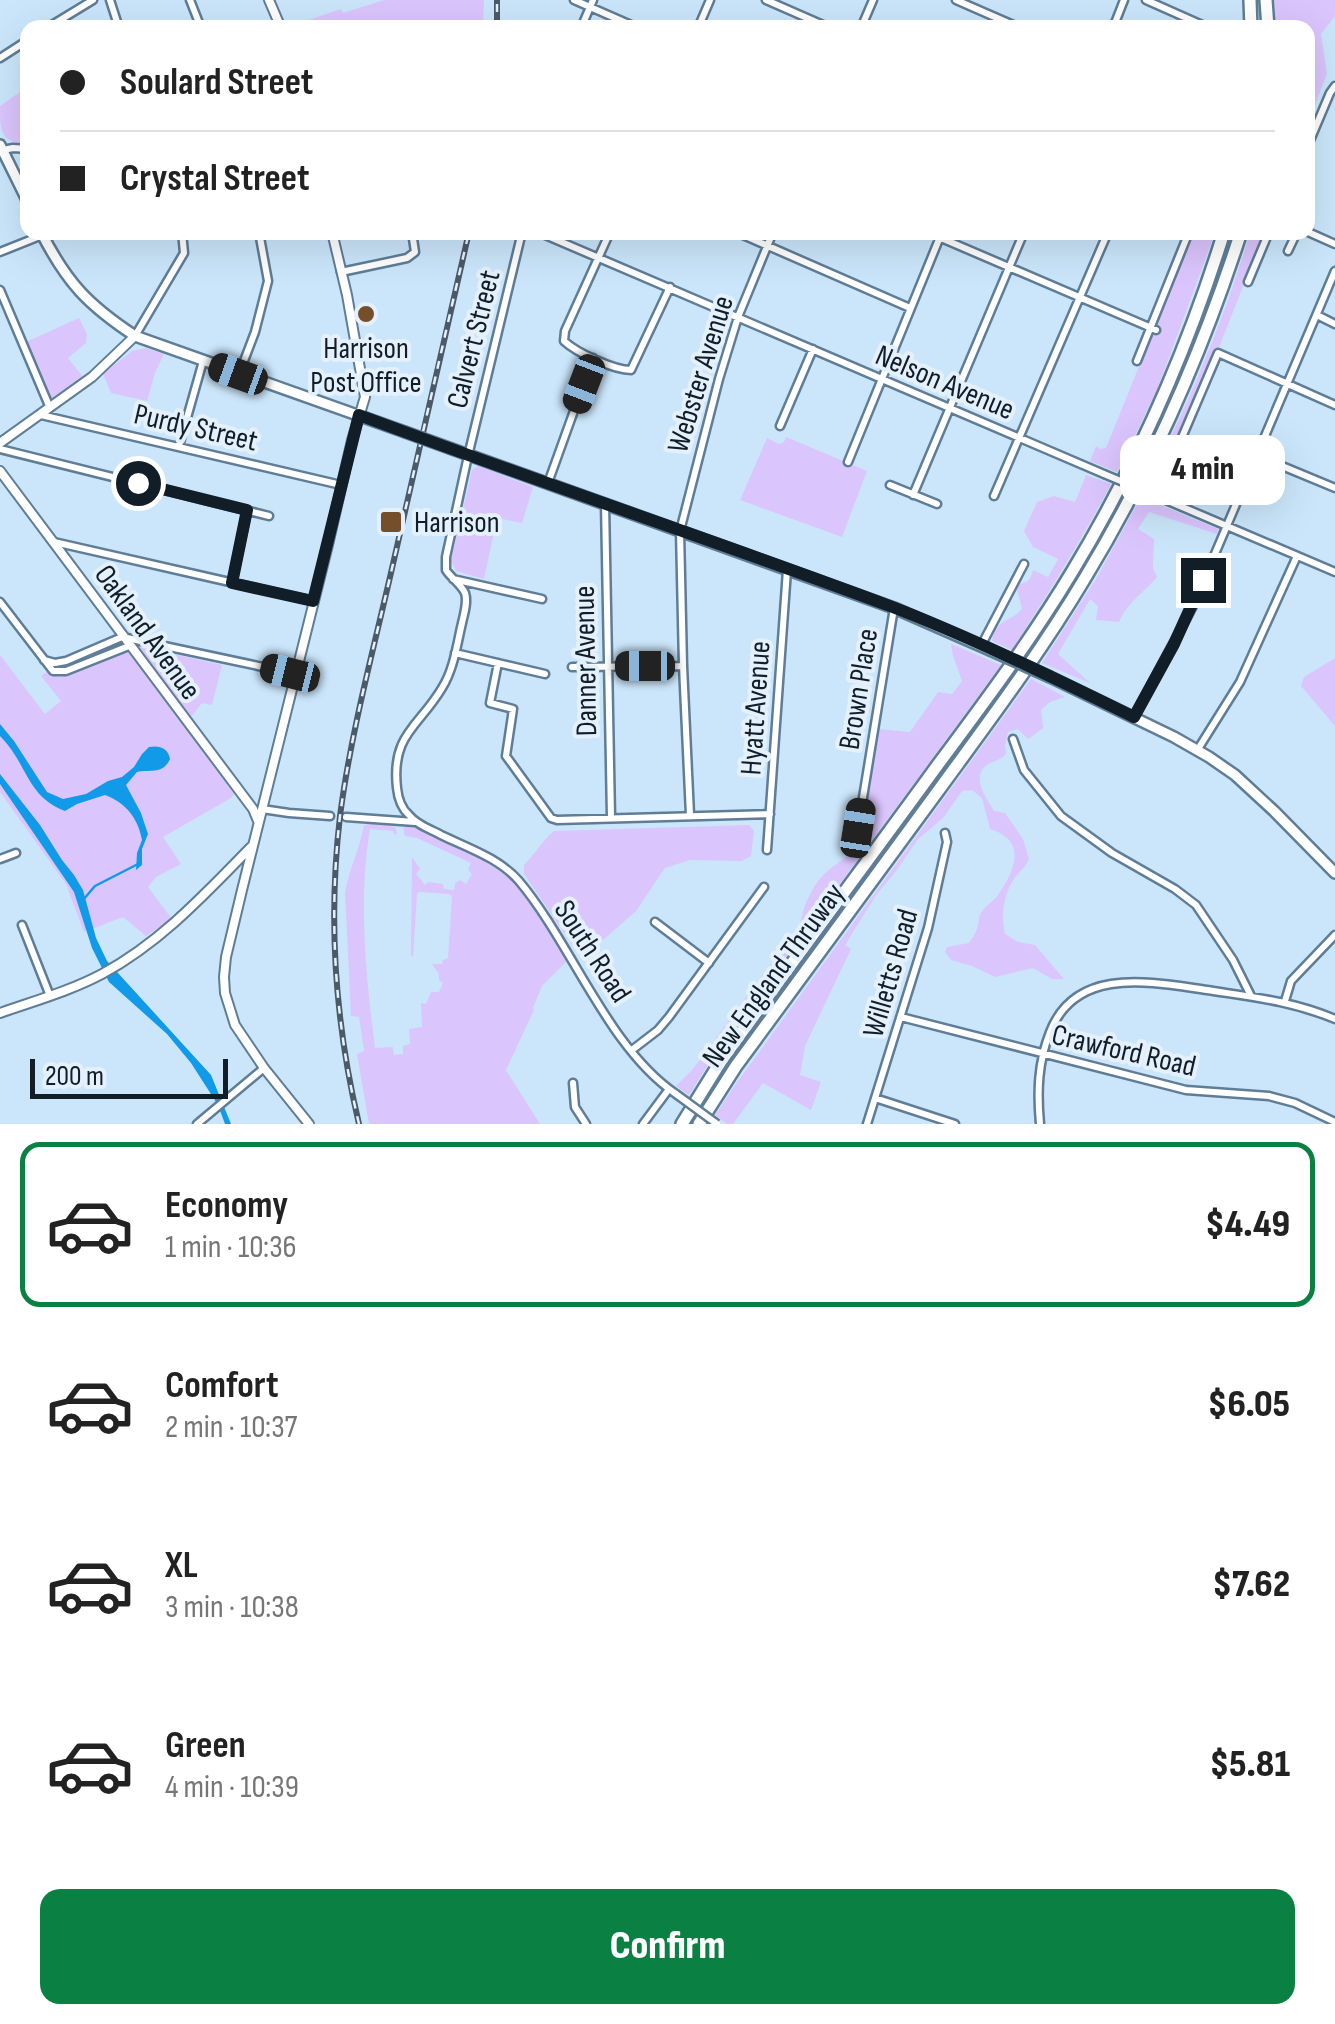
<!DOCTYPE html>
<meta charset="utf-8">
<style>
body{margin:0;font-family:"Sofia Sans Condensed",sans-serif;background:#f6f6f6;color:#222;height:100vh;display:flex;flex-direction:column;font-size:38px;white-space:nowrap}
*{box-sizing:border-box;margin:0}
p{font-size:32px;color:#767676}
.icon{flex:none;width:55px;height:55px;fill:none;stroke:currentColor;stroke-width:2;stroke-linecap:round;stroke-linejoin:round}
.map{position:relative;height:1124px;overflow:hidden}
.sheet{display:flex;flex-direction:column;background:#fff;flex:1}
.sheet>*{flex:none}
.banner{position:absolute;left:20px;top:20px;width:1295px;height:220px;border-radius:20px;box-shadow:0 10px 40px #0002;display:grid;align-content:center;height:220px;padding:0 40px;background:#fff}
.scale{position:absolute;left:30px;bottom:25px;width:198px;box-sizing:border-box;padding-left:10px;border:5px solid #111d27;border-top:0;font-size:28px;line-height:35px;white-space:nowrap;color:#111d27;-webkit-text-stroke:8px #e4f1fc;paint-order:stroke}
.end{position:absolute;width:45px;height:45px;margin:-22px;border:12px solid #111d27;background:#fff;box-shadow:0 0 0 5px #fff}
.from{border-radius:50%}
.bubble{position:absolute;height:70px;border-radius:20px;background:#fff;box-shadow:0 10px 40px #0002;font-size:32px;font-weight:800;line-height:70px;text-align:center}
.car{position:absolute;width:30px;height:60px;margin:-30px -15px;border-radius:12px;box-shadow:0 0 8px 2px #0007;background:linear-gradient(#222 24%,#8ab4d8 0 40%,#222 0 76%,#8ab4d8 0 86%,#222 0)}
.banner b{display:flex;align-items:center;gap:35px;height:95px;font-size:38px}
.banner b+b{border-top:2px solid #e0e0e0}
.banner i{width:25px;height:25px;background:#222}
ul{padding:18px 0 0;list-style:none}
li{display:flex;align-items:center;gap:30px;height:165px;margin:0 20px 15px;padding:0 20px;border:5px solid transparent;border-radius:20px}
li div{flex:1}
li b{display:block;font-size:38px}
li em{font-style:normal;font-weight:800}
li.current{border-color:#0b8043}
li>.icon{width:90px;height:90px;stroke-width:1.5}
.primary-button{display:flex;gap:20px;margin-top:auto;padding:20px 40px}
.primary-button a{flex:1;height:115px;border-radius:20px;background:#0b8043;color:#fff;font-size:40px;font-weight:800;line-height:115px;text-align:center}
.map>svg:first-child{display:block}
.green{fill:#dbc5fd}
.water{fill:#119ae7}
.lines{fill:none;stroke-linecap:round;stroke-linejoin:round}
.stream{stroke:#119ae7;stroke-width:2.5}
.minor-casing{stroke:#5f7d96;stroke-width:11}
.tertiary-casing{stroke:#5f7d96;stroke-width:12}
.secondary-casing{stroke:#5f7d96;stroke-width:14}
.motorway-casing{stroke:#5f7d96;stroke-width:16}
.minor{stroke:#fff;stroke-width:6}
.tertiary{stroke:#fff;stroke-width:8}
.secondary{stroke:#fff;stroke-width:9}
.motorway{stroke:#fff;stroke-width:11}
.rail-casing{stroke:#4a5a68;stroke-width:6}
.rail{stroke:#e4f1fc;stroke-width:2.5;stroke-dasharray:8;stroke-linecap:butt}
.minor-bridge-casing{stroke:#5f7d96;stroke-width:11;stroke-linecap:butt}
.secondary-bridge-casing{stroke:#5f7d96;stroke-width:14;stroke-linecap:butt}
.minor-bridge{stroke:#fff;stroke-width:6}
.secondary-bridge{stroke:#fff;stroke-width:9}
.route{stroke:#111d27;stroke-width:12}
.poi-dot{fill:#754f2b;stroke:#e4f1fc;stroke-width:4}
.labels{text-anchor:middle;stroke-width:8;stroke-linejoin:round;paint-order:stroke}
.street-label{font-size:30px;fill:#111d27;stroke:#e4f1fc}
.poi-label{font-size:30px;fill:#111d27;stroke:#e4f1fc}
</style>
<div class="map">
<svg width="1335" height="1124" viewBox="0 0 1335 1124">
<rect width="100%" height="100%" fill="#cbe6fb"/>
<path class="green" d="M384 0H484L483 27H288L341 9 343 13Z
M1274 0H1335V16L1321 34 1327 74 1308 122V28L1276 27Z
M27 87V144C0 142 0 131 0 106Z
M1193 233H1215L1157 390 1117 472 1090 461 1096 446 1100 449 1106 448Z
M1250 233H1264L1218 350 1215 353 1156 489 1147 486C1188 405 1224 320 1250 233Z
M79 318 87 334 86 343 68 358 83 377 52 399 34 366 26 342Z
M146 348 164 354 155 373 147 401 111 393 103 374 132 351Z
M786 437 867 471 842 537 740 500 767 438 779 444 784 442Z
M478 466 533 487 522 523 497 518 484 579 456 571 451 561 472 470Z
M1086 475 1111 484C1081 541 1047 595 1012 650L992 641C997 617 1010 623 1022 609L1016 585C1026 583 1031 581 1033 570L1048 577 1058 559 1033 547 1024 531 1037 502 1054 496 1075 502Z
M1141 497 1218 529 1217 534 1149 512 1138 529 1154 539 1153 568 1157 577C1144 593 1128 601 1119 622L1096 620 1098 606 1090 599 1058 654 1090 683 1042 663 1096 579Z
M951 644 1001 665 758 995 704 1071 689 1095 676 1086 693 1069 800 924C804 904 813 882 830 869 845 857 854 854 865 837L863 826 879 729 910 732 938 692 952 694 962 681 953 656Z
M138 646 222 665 212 705 202 703 191 717Z
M122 652 129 653 133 658 234 794 231 798 163 837 181 864 156 877 148 887 172 919 146 936 123 917 84 932 66 884 0 792V655L45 714 61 701 41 676 48 671 59 677Z
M1335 658V726L1301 686 1304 677Z
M1031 679 1065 697 1050 702 1041 710 1043 728 1028 739 1018 729 1008 732 1005 745 1006 754C1001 759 996 761 990 763 969 775 985 796 994 811L1005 813 1023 839 1029 859C1025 868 1019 872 1014 879 1003 895 1001 916 1005 934L1018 942 1035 945 1064 979H1052L1033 968 995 977 972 966 951 960 945 952 947 947 969 943C972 939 975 934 977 929 979 924 978 917 981 913 985 906 994 901 998 895 1015 870 1028 841 990 829L982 798 972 790 962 791 943 818 918 839 897 870 877 894 845 945 851 949 805 1046 800 1075 821 1082 811 1110 763 1083 733 1124H727L715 1115 735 1085Z
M378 823 395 827 397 833 395 835 393 831 370 829C358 900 366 976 375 1048L393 1047 394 1055 403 1054V1046L410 1044 409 1029 422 1027 421 1003 426 1004 431 992H439L443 983 439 980V974L432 964H442L443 960 448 958 452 896 449 894 419 892 417 894 413 957 411 955 412 857 420 869 416 874 425 885 428 882 443 884 444 889 454 890 455 883 460 880 466 884 472 874 468 870 471 863 417 838 405 836 403 828 410 825C444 838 494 861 519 888 538 910 552 936 568 960L542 986 533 1008 534 1010 506 1070 540 1124H369L357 1054 364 1051 359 1017 351 1016 345 893C349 869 360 848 364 825Z
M749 825 754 831 751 856 742 861 690 860 665 868 636 911 586 955 575 949 524 874V865C535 854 542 841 554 831Z"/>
<path class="water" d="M0 724 14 741 47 792 63 799 86 794 108 781 122 777 134 767 142 754 149 747C160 745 168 748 170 759 163 775 150 769 137 772L126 785 141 813 148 834 142 849V865L136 870 137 853 142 840C138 818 126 803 105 795L77 804 65 811C26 796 28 764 0 736Z
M0 774 40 825 62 860 74 875 83 890 96 938 107 961 211 1075 231 1124H225L218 1105 191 1063 167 1034 109 982 92 948 74 892 0 784Z"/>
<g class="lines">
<path class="stream" d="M83 900 95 886 138 864"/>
<defs>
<path id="minor" d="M110 0 119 28
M190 0 201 28
M574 0 638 28
M766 0 830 28
M956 0 1020 28
M1146 0 1209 28
M47 28 93 0
M581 28 593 0
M698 28 710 0
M861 28 873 0
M1113 28 1124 0
M0 58 28 40
M1308 145 1330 93 1335 86
M3 150 13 148 28 149
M522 232 468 456 446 557V570C451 578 461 584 465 593 468 602 464 614 462 623 457 644 454 669 442 688 419 727 391 734 397 788 398 798 401 808 409 815 417 825 430 829 441 835 468 848 499 858 519 881 572 944 608 1048 676 1094
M538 232 1104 474
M610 232 565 331 564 341C577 353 614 370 631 370L670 287
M736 232 910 308
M927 232 1156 330
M1308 232 1335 244
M1288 251 1297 232
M0 252 50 232
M341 272 407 258 415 252 412 232
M1248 282 1269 232
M0 290 50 408
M1317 315 1335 324
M135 336 184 253 182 232
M1137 361 1189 232
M239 374 255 332 268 281 259 232
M41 415 341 485
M780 426 813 349
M1180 442 1218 353 1335 405
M179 446 203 361
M0 449 269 516
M1258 456 1335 488
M848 462 942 232
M548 483 593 358
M890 485 937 504
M913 495 1024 232
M1154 495 1335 572
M994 496 1108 232
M605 504 611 817
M54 542 313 601
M453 579 542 599
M232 583 247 511
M0 602 53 671H66L129 646
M981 646 1024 564
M455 653 545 674
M44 660 55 663 66 661 122 637 296 674
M498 663 490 703 513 709 506 756 551 818 557 820 770 814
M572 667 683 666
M1134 717 1192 608 1335 271
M1013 739 1024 770 1061 816 1112 853 1175 889 1196 905 1233 960 1251 996
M1198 749 1240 682 1297 556
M262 809 289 813 330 816
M690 815 683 666 680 531 719 379 738 317 773 232
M346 817 415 822
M852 834 858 828 894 608
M767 850 787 570
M0 859 16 853
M655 922 709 963
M22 925 50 996
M1285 1001 1291 981 1335 935
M901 1017 1186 1090 1269 1096 1295 1103 1335 1122
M632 1050 658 1030 669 1017 764 887
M573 1083 575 1107 586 1124
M875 1098 955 1124
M197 1124 264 1068
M643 1124 669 1089
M867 1124 928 928 947 842 945 833
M1040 1124C1037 1092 1038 1062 1050 1032 1076 966 1150 982 1207 990 1252 997 1292 1001 1335 1019"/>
<path id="tertiary" d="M269 0 281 28
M0 443 92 377 135 336
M0 471 253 809 258 821
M0 1013C34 1001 70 991 102 974 161 942 205 894 251 847
M309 1124 264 1068 235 1025 225 993 224 977 226 957 242 890 328 545 352 440 365 397 347 295 332 232"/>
<path id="secondary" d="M0 145 28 202
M41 232C67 283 88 305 135 336L405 432
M452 449 894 608 990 650
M1050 677 1174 737 1209 757 1235 775 1274 811 1335 873"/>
<path id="motorway" d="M1250 0 1251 28
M1266 0 1268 28
M682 1124 721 1061C792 962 865 865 937 766 984 703 1031 640 1072 572 1136 466 1187 351 1224 232
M699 1124 736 1066C803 974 871 883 938 791 989 721 1041 652 1085 578 1151 469 1202 353 1241 232"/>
</defs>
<use href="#minor" class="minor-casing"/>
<use href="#tertiary" class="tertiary-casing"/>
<use href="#secondary" class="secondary-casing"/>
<use href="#motorway" class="motorway-casing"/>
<use href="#minor" class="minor"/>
<use href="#tertiary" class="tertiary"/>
<use href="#secondary" class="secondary"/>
<use href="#motorway" class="motorway"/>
<defs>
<path id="rail" d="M497 28V0
M359 1124C335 1023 328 919 340 816 351 731 374 648 393 564 418 454 443 343 469 232"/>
</defs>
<use href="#rail" class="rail-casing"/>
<use href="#rail" class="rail"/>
<defs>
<path id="minor-bridge" d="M1104 474 1154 495
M676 1094 717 1124"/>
<path id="secondary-bridge" d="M405 432 452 449
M990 650 1050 677"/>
</defs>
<use href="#minor-bridge" class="minor-bridge-casing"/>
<use href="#secondary-bridge" class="secondary-bridge-casing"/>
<use href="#minor-bridge" class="minor-bridge"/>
<use href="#secondary-bridge" class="secondary-bridge"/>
</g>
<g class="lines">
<path class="route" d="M138 483 247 510 232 583 313 601 359 415C535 481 714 540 890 606 973 638 1054 678 1134 717L1174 644 1203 580"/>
</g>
<g class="poi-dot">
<circle cx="366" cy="314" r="10"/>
<rect x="379" y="510" width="24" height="24" rx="5"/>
</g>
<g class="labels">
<g class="street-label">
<text transform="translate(473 339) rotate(-76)" y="10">Calvert Street</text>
<text transform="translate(700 374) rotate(-73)" y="10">Webster Avenue</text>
<text transform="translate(945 382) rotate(23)" y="10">Nelson Avenue</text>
<text transform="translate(196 427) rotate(13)" y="10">Purdy Street</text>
<text transform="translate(148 632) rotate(54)" y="10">Oakland Avenue</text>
<text transform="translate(585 661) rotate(-91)" y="10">Danner Avenue</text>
<text transform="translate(858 689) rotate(-81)" y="10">Brown Place</text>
<text transform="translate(755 708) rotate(-86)" y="10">Hyatt Avenue</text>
<text transform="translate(593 951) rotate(57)" y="10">South Road</text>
<text transform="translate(890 973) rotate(-74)" y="10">Willetts Road</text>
<text transform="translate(773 975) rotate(-54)" y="10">New England Thruway</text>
<text transform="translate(1124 1050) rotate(13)" y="10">Crawford Road</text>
</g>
<g class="poi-label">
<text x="366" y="358">Harrison<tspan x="366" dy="34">Post Office</tspan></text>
<text x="414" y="532" text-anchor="start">Harrison</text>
</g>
</g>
</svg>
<div class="scale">200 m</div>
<i class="end from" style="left:138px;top:483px"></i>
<i class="end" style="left:1203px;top:580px"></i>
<div class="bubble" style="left:1120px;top:435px;width:165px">4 min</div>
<i class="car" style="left:238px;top:374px;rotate:290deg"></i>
<i class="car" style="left:584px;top:384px;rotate:201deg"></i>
<i class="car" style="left:645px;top:666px;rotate:270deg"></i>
<i class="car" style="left:290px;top:673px;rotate:284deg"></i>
<i class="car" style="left:858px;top:828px;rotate:9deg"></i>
<div class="banner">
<b><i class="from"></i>Soulard Street</b>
<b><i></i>Crystal Street</b>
</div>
</div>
<section class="sheet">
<ul>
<li class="current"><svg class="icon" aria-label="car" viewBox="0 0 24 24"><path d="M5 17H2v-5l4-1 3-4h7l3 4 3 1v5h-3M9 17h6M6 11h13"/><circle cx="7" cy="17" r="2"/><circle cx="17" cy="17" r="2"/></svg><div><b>Economy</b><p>1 min · 10:36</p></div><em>$4.49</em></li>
<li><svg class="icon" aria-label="car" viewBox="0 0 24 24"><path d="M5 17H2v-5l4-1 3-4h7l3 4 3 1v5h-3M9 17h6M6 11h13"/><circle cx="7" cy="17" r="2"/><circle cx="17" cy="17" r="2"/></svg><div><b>Comfort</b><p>2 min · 10:37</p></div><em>$6.05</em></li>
<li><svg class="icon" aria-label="car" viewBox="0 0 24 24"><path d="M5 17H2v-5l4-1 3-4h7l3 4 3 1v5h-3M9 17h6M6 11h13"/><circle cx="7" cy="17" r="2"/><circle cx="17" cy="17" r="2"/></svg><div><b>XL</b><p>3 min · 10:38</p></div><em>$7.62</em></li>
<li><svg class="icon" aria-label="car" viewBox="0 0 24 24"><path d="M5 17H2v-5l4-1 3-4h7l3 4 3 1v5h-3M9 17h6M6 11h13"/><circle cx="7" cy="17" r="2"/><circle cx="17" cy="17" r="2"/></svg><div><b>Green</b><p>4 min · 10:39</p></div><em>$5.81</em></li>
</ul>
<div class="primary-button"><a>Confirm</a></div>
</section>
